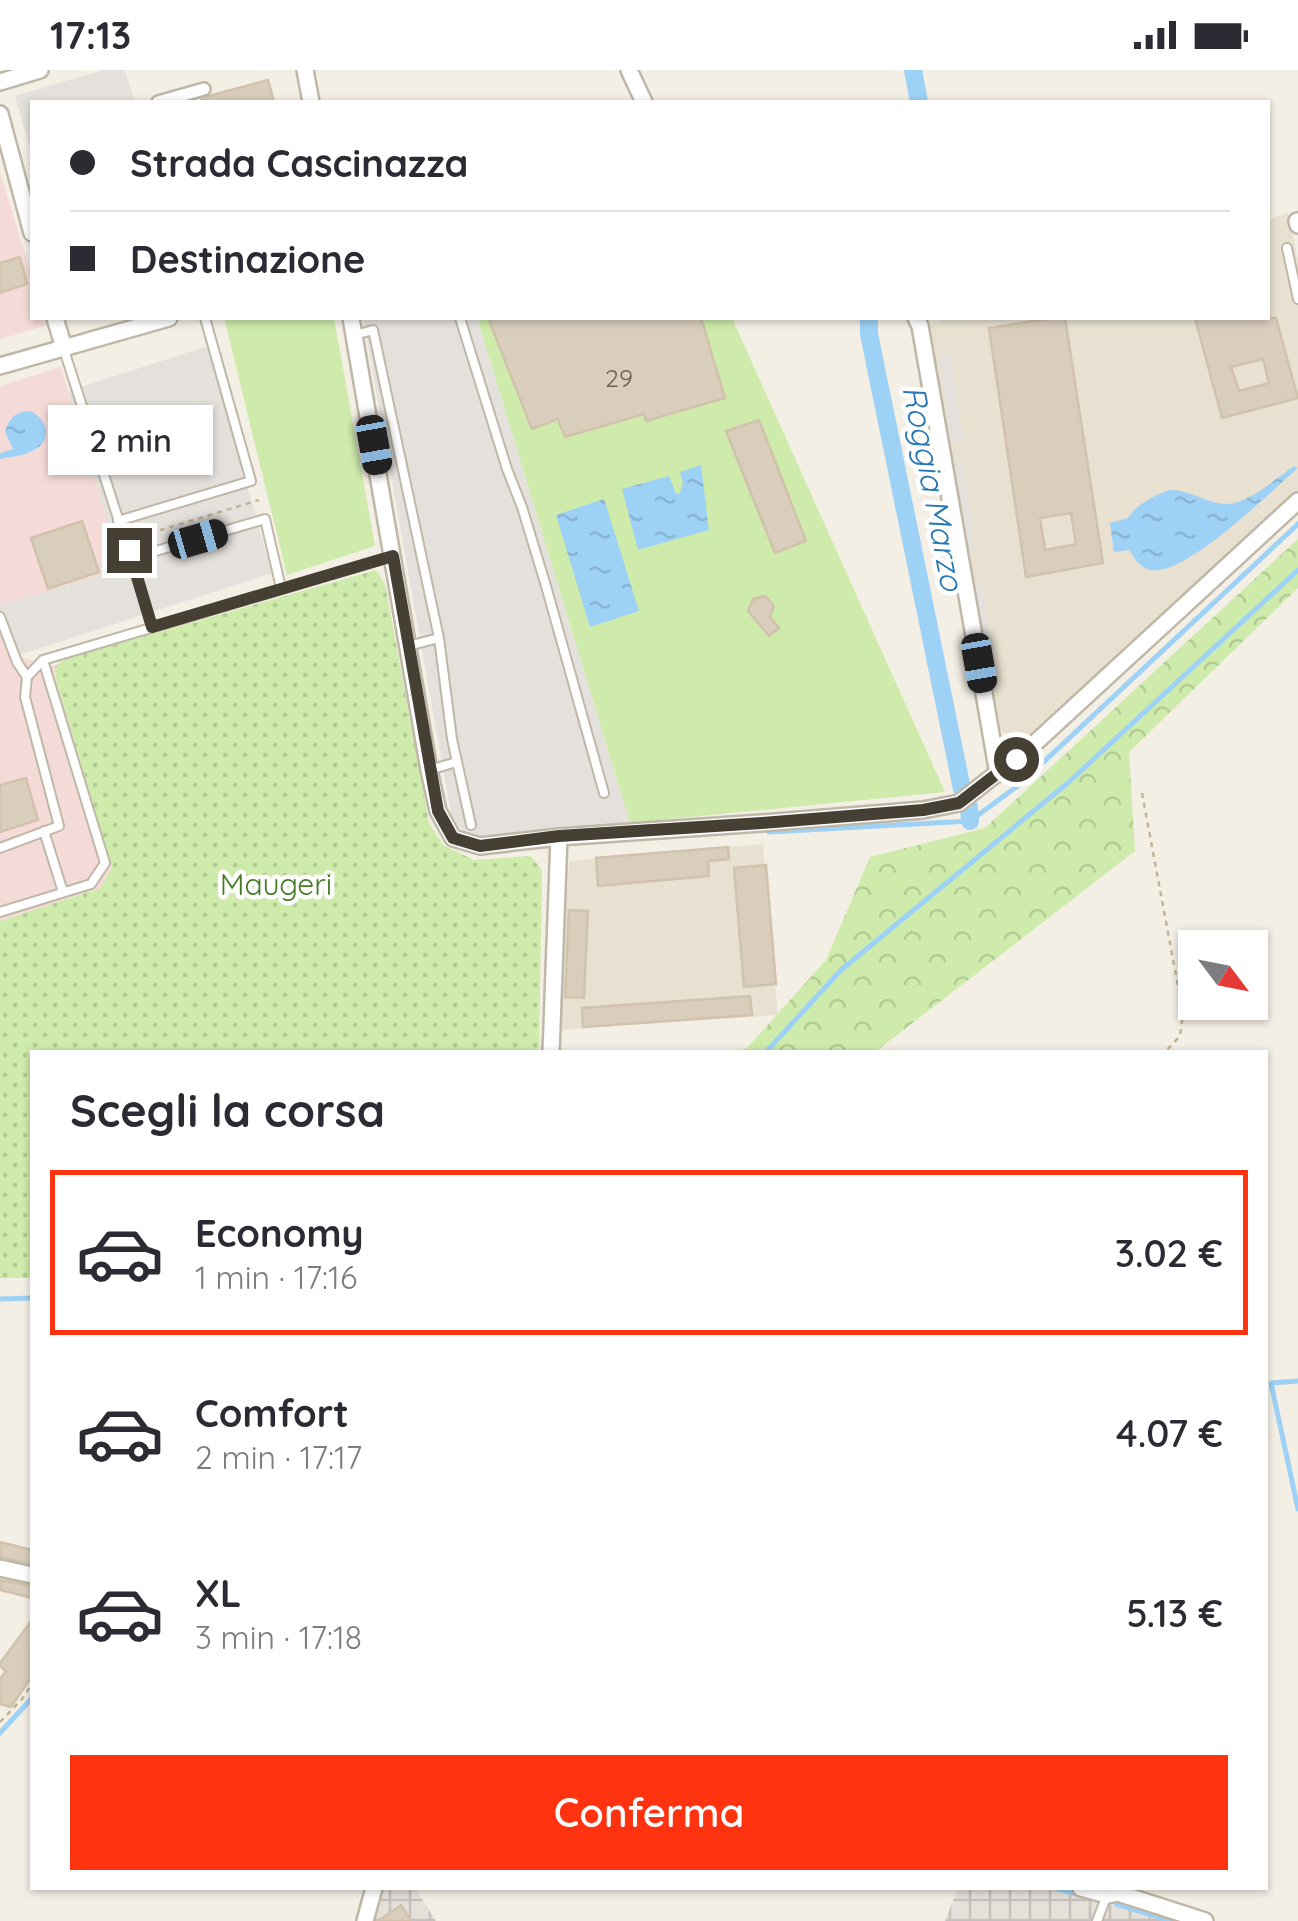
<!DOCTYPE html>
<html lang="it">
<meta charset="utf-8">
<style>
body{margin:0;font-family:Quicksand,sans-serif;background:#f7f7f7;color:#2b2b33;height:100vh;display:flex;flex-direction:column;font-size:38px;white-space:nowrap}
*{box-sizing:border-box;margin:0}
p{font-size:32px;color:#7c7c81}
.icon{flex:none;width:55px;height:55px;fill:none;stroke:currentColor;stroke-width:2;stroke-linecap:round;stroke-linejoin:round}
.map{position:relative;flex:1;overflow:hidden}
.panel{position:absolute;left:30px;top:980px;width:1238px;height:840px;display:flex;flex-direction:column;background:#fff;border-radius:0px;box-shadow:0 2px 8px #0004}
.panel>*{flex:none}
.guide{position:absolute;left:30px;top:30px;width:1240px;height:220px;border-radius:0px;box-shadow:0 2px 8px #0004;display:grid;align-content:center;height:220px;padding:0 40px;background:#fff}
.needle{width:65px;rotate:122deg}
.buttons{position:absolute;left:1178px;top:860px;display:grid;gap:20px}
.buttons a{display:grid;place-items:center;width:90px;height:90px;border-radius:0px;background:#fff;box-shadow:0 2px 8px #0004;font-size:50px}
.end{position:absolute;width:45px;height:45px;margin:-22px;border:12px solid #463f34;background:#fff;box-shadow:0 0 0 5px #fff}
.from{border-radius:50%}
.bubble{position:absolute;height:70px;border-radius:0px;background:#fff;box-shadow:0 2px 8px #0004;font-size:32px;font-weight:600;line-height:70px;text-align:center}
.car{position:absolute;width:30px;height:60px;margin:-30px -15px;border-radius:12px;box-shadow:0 0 8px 2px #0007;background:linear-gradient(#222 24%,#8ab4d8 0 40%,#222 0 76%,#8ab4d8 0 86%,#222 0)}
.guide b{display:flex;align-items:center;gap:35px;height:95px;font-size:38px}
.guide b+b{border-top:2px solid #e1e1e2}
.guide i{width:25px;height:25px;background:#2b2b33}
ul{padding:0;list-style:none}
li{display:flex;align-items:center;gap:30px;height:165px;margin:0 20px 15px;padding:0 20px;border:5px solid transparent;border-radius:0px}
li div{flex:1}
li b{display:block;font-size:38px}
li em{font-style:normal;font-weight:600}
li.selected{border-color:#ff3310}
li>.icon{width:90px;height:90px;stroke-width:1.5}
h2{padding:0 40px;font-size:45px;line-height:120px}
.action{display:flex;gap:20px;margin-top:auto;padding:20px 40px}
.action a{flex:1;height:115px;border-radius:0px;background:#ff3310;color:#fff;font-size:40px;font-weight:600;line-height:115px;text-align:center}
.status{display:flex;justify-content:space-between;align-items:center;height:70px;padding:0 50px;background:#fff;direction:ltr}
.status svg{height:28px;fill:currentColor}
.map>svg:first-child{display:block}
.residential{fill:#e8e1d2}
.industrial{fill:url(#industrial-grid)}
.medical{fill:#f5dbd7}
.green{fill:#ceebab}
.forest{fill:url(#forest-crowns)}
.garden{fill:url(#garden-dots)}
.parking{fill:#e4e1dd}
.water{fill:url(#water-ripples)}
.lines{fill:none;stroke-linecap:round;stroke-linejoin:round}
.stream{stroke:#9dd1f5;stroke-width:5}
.canal{stroke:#9dd1f5;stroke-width:18}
.building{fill:#d9cdbc;stroke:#d1c2ac;stroke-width:2.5;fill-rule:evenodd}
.service-casing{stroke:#bfb7a7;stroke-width:12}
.pedestrian-casing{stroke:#bfb7a7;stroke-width:16}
.minor-casing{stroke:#bfb7a7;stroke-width:20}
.path{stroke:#c2b397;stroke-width:2.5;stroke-dasharray:5 5;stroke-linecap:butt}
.service{stroke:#fff;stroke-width:8}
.pedestrian{stroke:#fff;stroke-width:11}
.minor{stroke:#fff;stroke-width:15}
.route{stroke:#463f34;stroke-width:12}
.labels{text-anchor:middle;stroke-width:9;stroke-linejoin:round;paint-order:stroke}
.number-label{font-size:25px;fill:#6b6256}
.park-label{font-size:30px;fill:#467b24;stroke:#fff}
.water-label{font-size:32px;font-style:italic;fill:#2677b1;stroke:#fff}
</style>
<div class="status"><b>17:13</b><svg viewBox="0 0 49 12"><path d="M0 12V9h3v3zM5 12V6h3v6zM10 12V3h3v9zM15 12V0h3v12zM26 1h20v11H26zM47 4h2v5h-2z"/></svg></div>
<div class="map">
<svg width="1298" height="1851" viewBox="0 0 1298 1851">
<defs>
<pattern id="industrial-grid" width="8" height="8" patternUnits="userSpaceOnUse" patternTransform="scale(2.5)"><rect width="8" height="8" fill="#e5e0da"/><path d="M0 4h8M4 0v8" fill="none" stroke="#c6c1bc"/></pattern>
<pattern id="forest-crowns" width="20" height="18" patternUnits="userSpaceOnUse" patternTransform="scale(2.5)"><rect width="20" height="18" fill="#ceebab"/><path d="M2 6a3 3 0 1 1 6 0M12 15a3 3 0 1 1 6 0" fill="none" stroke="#b2cb94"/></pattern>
<pattern id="garden-dots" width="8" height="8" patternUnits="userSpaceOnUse" patternTransform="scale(2.5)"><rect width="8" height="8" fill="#ceebab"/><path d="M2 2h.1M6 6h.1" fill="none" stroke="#b2cb94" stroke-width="1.8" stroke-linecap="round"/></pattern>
<pattern id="water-ripples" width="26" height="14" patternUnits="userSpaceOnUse" patternTransform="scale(2.5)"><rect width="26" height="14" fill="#9dd1f5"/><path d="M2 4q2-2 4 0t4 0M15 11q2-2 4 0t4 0" fill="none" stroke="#89b4d3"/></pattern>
</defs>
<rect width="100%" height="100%" fill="#f4efe5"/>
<path class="residential" d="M1288 143 1298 190V420L1054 644 1026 668H1008L995 653 927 255 952 248H1268V150Z
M763 774 778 945 560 960 569 791Z"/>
<path class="industrial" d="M383 1818H422L417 1821 436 1851H374Z
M958 1818H1053L1167 1851H945Z"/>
<path class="medical" d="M0 102 32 207V248H45L47 255 0 269Z
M61 297 122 499 1 535 17 586 55 596 56 609 112 797 101 818 0 851V316Z"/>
<path class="green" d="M224 248H334L375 476 287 505Z
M477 248H732L945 722 630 753Z"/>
<path class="forest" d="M1298 469V518L1129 682 1135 781 875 982H735L746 979 826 890 870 787 985 758Z"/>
<path class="garden" d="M376 500 385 514 429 753 443 775 474 790 531 786 542 800 539 982H32V1208H0V851L101 818 112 797 56 609 55 596 68 588Z"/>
<path class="parking" d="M103 0H125L135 32H32V86L15 26Z
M363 248H477L630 753 482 767 464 762 452 749Z
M208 276 272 503 16 586 0 535 122 499 68 321Z
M951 284 963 371 951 373 939 285Z
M963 391 975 478 964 480 952 392Z
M982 514 993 581 983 583 971 516Z"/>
<path class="water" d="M30 341C48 349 53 370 34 380 24 386 11 387 0 389V383L13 379 5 362C9 348 15 342 30 341Z
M701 395 709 460 638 480 622 419 669 406 676 424 680 423 683 413 680 402Z
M1294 396 1298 398C1270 422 1185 507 1151 500 1140 498 1135 489 1129 480L1114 482 1110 453 1128 448C1134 439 1142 433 1151 428 1158 425 1166 420 1173 420 1194 421 1212 438 1234 433 1255 428 1276 408 1294 396Z
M604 429 639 541 590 557 556 445Z"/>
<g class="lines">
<path class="stream" d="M769 762 970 751 1019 715 1298 454
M543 982 544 969
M766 982 841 900 1070 711 1298 500
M0 1229 32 1228
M1298 1311 1271 1313 1298 1439
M0 1663 32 1628
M1056 1818 1080 1825
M1116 1834 1171 1851"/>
<path class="canal" d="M913 0 919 32
M869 248V264L962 719
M969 737 970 751"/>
</g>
<path class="building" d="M268 10 274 32H201V30L209 26Z
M20 187 27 214 0 223V193Z
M488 248H701L725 328 646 351 644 344 565 367 558 349 532 359Z
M1052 248H1065L1103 493 1026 507 989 258ZM1071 443 1076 474 1045 480 1040 448Z
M1195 248H1276L1298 328 1222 348ZM1263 289 1269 313 1239 321 1231 297Z
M759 350 806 471 775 483 726 361Z
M82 451 99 502 48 519 31 468Z
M765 526 774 536 770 547 779 558 769 566 748 541 753 529Z
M26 708 38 750 0 762V715Z
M728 777 729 789 708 791 709 806 598 816 596 788Z
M766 795 776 914 744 917 734 798Z
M569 840 588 841 584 928 565 927Z
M750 926 752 945 583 957 582 938Z
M0 1472 32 1480V1494L0 1487Z
M0 1510 32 1516V1528L0 1520Z
M32 1550V1606L11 1637 0 1634V1609L6 1601 0 1596V1593Z
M401 1835 411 1851H378Z"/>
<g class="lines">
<defs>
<path id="service" d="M1287 178 1298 229
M460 248 507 399 522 437 546 516 604 723
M355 265 373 260 439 568 452 669 471 755
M64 280 122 461
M118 451 251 411 205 248
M129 480 152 557
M132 488 265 449 281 518
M0 547 17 592 27 607
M408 576 439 568
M429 700 457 692
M44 761 63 822
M0 778 59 756 25 627 27 607 43 590 393 486
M0 842 91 814 105 793 43 590
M1097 1851 1107 1825"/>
<path id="pedestrian" d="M158 32 204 19"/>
<path id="minor" d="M305 0 311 32
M629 0 644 32
M0 12 40 0
M0 44 32 163
M1297 151 1298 155
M55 248 64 278
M351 248 429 700 438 741 453 768 480 776 559 767 761 753 923 740 959 733 1034 674 1298 431
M916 248 920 256 998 704
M0 296 169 248
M551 982 559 767
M0 1498 32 1505
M1081 1818 1107 1825 1118 1823 1205 1851
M365 1851 374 1818"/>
</defs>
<use href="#service" class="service-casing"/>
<use href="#pedestrian" class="pedestrian-casing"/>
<use href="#minor" class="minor-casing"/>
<path class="path" d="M131 469 259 430
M103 477 118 473
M1142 723 1183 943 1180 966 1165 982
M0 1652 22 1629 32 1614"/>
<use href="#service" class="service"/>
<use href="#pedestrian" class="pedestrian"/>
<use href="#minor" class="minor"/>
</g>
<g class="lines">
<path class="route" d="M129 480 152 557 393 486 438 741 453 768 480 776 559 766 762 753 923 740 959 733 1016 689"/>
</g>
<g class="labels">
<g class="number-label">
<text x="619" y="317">29</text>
</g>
<g class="park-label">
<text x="276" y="825">Maugeri</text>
</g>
<g class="water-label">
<text transform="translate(933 418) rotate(79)" y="11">Roggia Marzo</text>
</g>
</g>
</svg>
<div class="buttons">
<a><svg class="needle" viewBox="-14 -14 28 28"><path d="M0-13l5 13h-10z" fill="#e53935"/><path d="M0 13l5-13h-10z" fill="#7c7c81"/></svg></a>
</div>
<i class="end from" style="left:1016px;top:689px"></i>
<i class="end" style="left:129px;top:480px"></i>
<div class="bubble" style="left:48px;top:335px;width:165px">2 min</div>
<i class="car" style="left:374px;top:375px;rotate:170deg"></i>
<i class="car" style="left:198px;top:469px;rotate:74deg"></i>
<i class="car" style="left:979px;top:593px;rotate:170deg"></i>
<div class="guide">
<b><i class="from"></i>Strada Cascinazza</b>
<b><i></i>Destinazione</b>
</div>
<section class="panel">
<h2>Scegli la corsa</h2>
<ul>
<li class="selected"><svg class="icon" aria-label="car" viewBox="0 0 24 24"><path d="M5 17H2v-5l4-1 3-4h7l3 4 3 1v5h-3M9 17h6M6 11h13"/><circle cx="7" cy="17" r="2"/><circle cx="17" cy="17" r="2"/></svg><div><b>Economy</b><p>1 min · 17:16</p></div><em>3.02 €</em></li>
<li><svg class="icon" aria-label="car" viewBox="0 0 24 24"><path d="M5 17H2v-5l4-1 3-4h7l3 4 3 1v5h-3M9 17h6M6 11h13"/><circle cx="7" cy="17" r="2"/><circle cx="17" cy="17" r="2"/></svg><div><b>Comfort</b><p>2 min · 17:17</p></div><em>4.07 €</em></li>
<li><svg class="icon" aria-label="car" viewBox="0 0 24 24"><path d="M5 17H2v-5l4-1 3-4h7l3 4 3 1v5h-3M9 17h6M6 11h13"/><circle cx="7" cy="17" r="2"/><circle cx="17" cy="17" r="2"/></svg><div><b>XL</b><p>3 min · 17:18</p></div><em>5.13 €</em></li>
</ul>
<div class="action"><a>Conferma</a></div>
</section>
</div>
